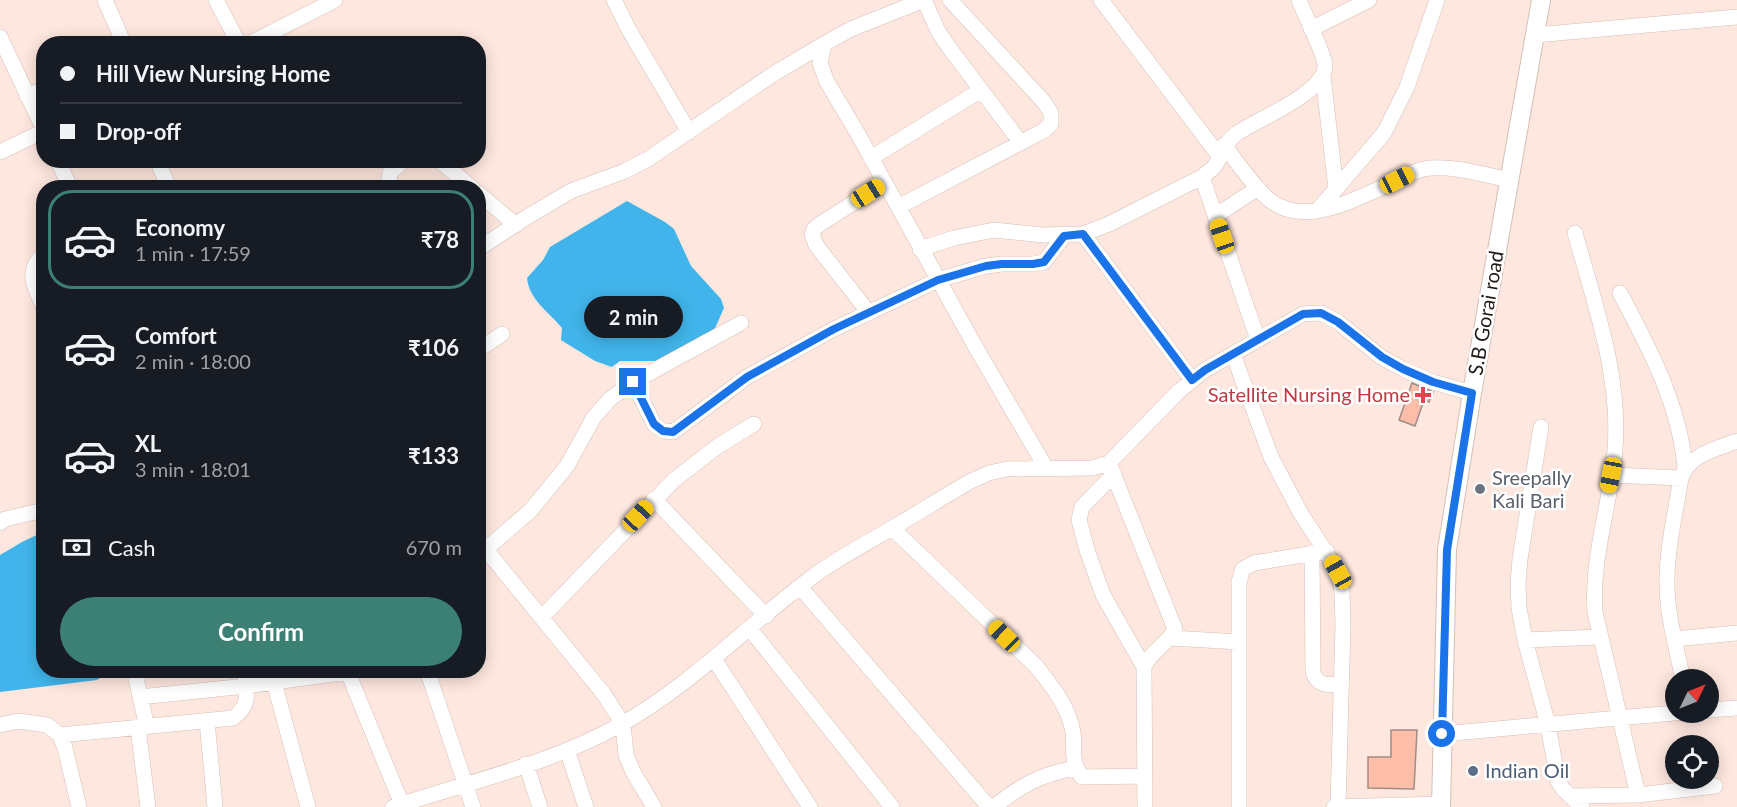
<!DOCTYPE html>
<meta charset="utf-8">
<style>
body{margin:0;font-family:Lato,sans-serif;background:#20242c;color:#f1f3f6;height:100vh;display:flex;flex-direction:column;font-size:22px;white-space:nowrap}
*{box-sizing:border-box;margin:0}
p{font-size:20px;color:#9ea1a6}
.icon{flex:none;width:33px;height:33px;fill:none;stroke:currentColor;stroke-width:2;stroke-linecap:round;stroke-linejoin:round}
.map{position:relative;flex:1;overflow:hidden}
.details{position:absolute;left:36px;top:180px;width:450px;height:498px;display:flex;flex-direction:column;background:#171b24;border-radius:24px;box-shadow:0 3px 15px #0003}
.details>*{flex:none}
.hud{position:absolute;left:36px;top:36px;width:450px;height:132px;border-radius:24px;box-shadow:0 3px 15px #0003;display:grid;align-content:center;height:132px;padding:0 24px;background:#171b24}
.needle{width:39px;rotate:47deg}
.tools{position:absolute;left:1665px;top:669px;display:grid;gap:12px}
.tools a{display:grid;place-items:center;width:54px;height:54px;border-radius:50%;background:#171b24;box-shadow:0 3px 15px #0003;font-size:30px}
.end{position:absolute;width:27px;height:27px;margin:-14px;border:8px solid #1a73e8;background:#fff;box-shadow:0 0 0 3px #fff}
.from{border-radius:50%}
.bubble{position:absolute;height:42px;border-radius:21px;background:#171b24;box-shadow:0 3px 15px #0003;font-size:20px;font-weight:700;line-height:42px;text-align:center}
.car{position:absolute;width:18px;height:36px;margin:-18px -9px;border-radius:8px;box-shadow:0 0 4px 2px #0007;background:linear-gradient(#f5c518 24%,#345 0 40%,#f5c518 0 76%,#345 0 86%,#f5c518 0)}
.hud b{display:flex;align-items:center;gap:21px;height:57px;font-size:22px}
.hud b+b{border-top:2px solid #363941}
.hud i{width:15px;height:15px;background:#f1f3f6}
ul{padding:10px 0 0;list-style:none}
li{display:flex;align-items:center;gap:18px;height:99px;margin:0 12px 9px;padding:0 12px;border:3px solid transparent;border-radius:24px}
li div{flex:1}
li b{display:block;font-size:22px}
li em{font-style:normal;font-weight:700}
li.current{border-color:#3c8074}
li>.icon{width:54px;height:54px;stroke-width:1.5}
.pay{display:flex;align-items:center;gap:15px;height:66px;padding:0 24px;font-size:22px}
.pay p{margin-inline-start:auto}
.cta{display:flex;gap:12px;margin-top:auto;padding:12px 24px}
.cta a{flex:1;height:69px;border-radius:36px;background:#3c8074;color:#fff;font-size:24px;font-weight:700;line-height:69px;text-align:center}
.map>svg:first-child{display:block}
.water{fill:#41b5eb}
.building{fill:#fcbea9;stroke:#a18c85;stroke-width:1.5}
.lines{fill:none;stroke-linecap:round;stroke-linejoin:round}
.minor-casing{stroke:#d5bfb7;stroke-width:16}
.tertiary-casing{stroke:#d5bfb7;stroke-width:20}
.minor{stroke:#fff;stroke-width:15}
.tertiary{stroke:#fff;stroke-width:18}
.route{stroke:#1a73e8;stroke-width:8}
.health-dot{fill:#e0444e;stroke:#fff;stroke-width:2}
.worship-dot{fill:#6b7280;stroke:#fff;stroke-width:2}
.service-dot{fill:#5c6f8a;stroke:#fff;stroke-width:2}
.labels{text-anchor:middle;stroke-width:5;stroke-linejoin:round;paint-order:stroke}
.street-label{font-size:20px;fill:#221a17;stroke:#fff}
.health-label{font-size:20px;fill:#be3a42;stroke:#fff;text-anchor:end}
.worship-label{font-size:20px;fill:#5b616d;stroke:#fff;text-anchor:start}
.service-label{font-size:20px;fill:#4e5e75;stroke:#fff;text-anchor:start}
</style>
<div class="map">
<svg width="1737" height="807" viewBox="0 0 1737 807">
<rect width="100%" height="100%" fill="#fee7df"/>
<path class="water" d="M627 201 665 222 674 229 691 266 721 299 724 308 712 335 656 361H620L612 367 595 361 561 340 562 328C549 312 529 300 527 278L543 260 550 247Z
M43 532 44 670 111 671 97 680 0 692V555L22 542Z"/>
<path class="building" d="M1412 383 1433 392 1429 402 1424 400 1415 426 1399 420Z
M1391 730H1417L1414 789 1368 788V757H1391Z"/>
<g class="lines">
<defs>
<path id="minor" d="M105 0 124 44
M216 0 239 44
M614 0 629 30 689 132
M924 0 851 29 824 44 820 63 827 82 858 134 975 346 1046 468
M924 0 938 31 948 46 1021 143
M1101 0 1220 157
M1311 29 1369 0
M1535 35 1737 17
M0 37 44 130
M249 44 335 0
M1323 76 1336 189
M27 96 44 89
M1224 145C1237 162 1249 180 1264 195 1297 229 1347 203 1383 187 1396 181 1409 172 1424 169 1449 164 1485 175 1510 180
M0 152 44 131
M871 158 981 90
M58 160 70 188
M157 160 169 188
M439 160 472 188
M1202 177 1258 340
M388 188 390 173 404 160
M478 193 516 225
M898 207 1043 131 1051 124V113L1044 102 950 0
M1317 211 1384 133 1407 87 1437 0
M1215 216 1258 188
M1575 233C1594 302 1621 376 1615 449 1611 504 1591 556 1595 612L1638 795
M1083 234 1192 380
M478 249 527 217 571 191 625 171 648 159 775 73 824 44
M920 249 954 238 994 230 1043 235 1083 234 1109 224 1202 177C1205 174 1210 171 1213 168 1223 157 1223 143 1236 134 1257 119 1326 93 1325 65 1324 53 1304 13 1299 0
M44 254C24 271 35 288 44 308
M1620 293C1649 347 1680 406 1685 468
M869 313 816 245 812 235 814 229 820 224 885 183
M478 350 502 334
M1233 354 1271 457 1300 512 1338 571 1342 592 1343 625 1338 807
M633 382 654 424 663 431 673 432 747 377 834 329 938 280 986 266 1002 264H1033L1044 262 1064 236
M1541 427 1520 559 1518 583 1519 608 1525 640 1548 725 1558 781 1563 789 1582 807
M1109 463 1175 629C1167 645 1151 651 1144 667L1145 807
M1114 474 1082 507 1079 520 1087 550 1103 595 1144 667
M1611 475 1681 478
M654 499 766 616
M0 523 5 519 44 510
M892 528 1036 666C1051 685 1069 707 1073 732 1075 749 1070 762 1082 777L1145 776
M478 540 603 693 623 724 626 755 633 772 654 807
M1312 554 1313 672C1318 687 1328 685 1341 684
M478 556 531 510 567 466 594 417 610 399 633 382 741 323
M800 587 989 807
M543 616 674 480 718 446 754 424
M750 629 892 807
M1171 638 1239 642
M1675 639 1737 633
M1525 640 1600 637
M714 659 810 807
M134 670 147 727
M347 670 403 807
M427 670 473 807
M1683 680C1677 650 1668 619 1667 588 1666 552 1675 515 1681 478 1690 454 1714 450 1737 441
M274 682 308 807
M140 697 246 686 348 672
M1708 710 1737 708
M207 721 215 807
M0 725 18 721 47 725 60 735 65 748 79 807
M138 728 148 807
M1442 734 1685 712
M60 735 233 718C253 703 245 693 245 670
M567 750 586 807
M526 764 540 807
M1572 796 1638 795 1715 786
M393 807C469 782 550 764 620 725 690 686 747 626 811 578 840 556 873 540 904 521 926 508 948 494 971 481L989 473 1007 469 1092 468 1109 463 1179 391 1205 370 1303 314 1321 313 1338 322 1381 357 1403 369 1433 382 1472 393
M994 807C1021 785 1040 775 1075 768
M1239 807V582L1243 569 1254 563 1327 551
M1334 807 1441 804"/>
<path id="tertiary" d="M1441 807 1447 550 1472 393 1541 0"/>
</defs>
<use href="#minor" class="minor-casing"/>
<use href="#tertiary" class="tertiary-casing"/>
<use href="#minor" class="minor"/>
<use href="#tertiary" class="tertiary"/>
</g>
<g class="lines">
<path class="route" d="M633 382 654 424 663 431 673 432 747 377 834 329 938 280 986 266 1002 264H1033L1044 262 1064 236 1083 234 1192 380 1205 370 1303 314 1321 313 1338 322 1382 357 1403 369 1433 382 1472 393 1447 550 1442 734"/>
</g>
<path class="health-dot" d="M1420 386h6v6h6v6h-6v6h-6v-6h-6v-6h6z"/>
<circle class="worship-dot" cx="1480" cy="489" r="6"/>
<circle class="service-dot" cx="1473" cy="771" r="6"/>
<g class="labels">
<g class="street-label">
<text transform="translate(1486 313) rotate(-80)" y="7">S.B Gorai road</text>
</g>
<g class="health-label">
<text x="1410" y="402">Satellite Nursing Home</text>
</g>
<g class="worship-label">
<text x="1492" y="485">Sreepally<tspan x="1492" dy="23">Kali Bari</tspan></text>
</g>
<g class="service-label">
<text x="1485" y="778">Indian Oil</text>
</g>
</g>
</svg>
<div class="tools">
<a><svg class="needle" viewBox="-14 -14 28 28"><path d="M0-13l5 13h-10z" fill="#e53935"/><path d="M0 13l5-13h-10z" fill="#9ea1a6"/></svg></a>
<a><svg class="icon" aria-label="locate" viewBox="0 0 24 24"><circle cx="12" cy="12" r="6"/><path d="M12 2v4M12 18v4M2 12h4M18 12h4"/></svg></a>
</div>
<i class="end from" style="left:1442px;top:734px"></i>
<i class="end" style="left:633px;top:382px"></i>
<div class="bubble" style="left:584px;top:296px;width:99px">2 min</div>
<i class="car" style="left:1397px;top:180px;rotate:63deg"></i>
<i class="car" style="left:868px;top:193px;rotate:58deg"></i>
<i class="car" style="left:1222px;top:236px;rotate:341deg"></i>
<i class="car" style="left:1611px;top:475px;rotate:191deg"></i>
<i class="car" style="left:638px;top:516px;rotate:43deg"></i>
<i class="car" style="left:1338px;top:572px;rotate:331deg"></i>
<i class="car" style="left:1004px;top:636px;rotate:314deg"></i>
<div class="hud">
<b><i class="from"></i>Hill View Nursing Home</b>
<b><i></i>Drop-off</b>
</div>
<section class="details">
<ul>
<li class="current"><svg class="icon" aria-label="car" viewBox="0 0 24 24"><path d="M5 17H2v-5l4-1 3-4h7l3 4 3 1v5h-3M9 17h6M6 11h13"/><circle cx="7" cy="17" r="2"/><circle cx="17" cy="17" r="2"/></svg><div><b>Economy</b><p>1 min · 17:59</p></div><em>₹78</em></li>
<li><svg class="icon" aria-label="car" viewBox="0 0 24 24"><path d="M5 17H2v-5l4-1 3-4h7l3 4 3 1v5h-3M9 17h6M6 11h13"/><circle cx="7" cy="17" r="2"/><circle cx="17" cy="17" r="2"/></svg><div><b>Comfort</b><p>2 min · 18:00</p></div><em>₹106</em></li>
<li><svg class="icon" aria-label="car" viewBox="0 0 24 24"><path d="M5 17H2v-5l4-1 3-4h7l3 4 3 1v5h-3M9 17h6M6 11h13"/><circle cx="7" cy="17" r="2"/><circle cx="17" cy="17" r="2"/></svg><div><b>XL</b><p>3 min · 18:01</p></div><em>₹133</em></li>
</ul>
<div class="pay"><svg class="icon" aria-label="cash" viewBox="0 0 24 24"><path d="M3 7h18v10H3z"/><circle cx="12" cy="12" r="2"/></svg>Cash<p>670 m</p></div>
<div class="cta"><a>Confirm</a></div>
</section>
</div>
